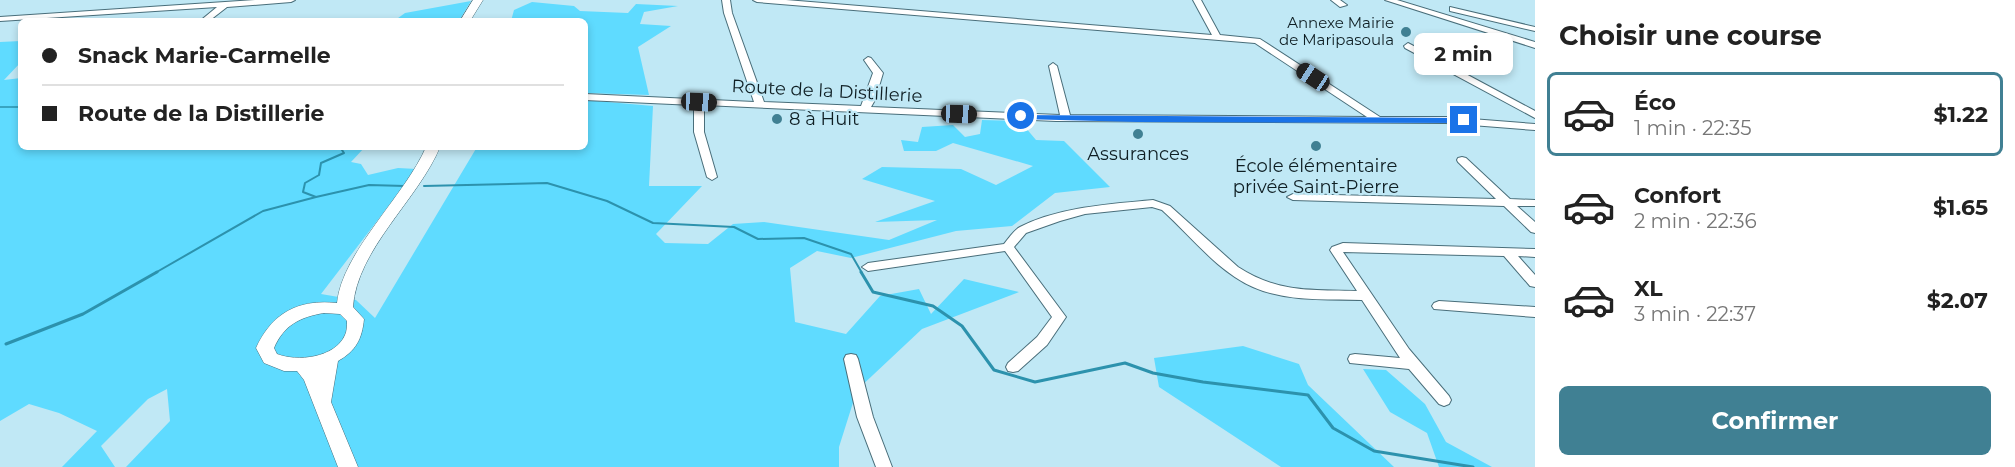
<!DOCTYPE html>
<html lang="fr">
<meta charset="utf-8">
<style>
body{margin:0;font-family:Montserrat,sans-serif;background:#f2f2f2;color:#222;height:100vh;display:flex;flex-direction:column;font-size:22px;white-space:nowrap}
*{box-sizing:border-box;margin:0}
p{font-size:20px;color:#767676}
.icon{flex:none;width:33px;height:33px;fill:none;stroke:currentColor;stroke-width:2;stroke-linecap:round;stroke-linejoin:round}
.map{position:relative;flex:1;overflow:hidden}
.side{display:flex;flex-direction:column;background:#fff;width:480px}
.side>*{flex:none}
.guide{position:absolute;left:18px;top:18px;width:570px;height:132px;border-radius:9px;box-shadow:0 3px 9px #0003;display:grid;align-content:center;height:132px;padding:0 24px;background:#fff}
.end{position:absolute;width:27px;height:27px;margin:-14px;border:8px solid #1a73e8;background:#fff;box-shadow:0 0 0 3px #fff}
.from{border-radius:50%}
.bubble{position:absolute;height:42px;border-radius:9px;background:#fff;box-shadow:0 3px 9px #0003;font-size:20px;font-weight:700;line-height:42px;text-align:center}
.car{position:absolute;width:18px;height:36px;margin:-18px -9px;border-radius:8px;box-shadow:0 0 4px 2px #0007;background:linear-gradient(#222 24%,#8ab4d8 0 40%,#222 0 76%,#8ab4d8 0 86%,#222 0)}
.guide b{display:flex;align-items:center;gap:21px;height:57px;font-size:22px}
.guide b+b{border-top:2px solid #e0e0e0}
.guide i{width:15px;height:15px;background:#222}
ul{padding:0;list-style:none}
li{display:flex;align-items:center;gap:18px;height:84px;margin:0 12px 9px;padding:0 12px;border:3px solid transparent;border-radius:9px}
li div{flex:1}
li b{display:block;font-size:22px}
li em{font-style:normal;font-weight:700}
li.on{border-color:#408093}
li>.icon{width:54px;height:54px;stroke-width:1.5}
h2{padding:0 24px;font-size:27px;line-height:72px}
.cta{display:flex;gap:12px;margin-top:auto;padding:12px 24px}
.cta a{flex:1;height:69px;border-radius:9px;background:#408093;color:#fff;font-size:24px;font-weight:700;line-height:69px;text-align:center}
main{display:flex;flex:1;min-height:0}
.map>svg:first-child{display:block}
.green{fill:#5fdbff}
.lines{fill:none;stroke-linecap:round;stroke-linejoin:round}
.stream-far2{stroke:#2c92ad;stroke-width:1.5}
.stream-far1{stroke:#2c92ad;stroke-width:2}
.stream{stroke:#2c92ad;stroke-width:3}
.minor-casing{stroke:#496e7a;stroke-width:2}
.major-casing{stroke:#496e7a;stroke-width:1}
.minor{fill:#fff;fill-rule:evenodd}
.major{fill:#fff;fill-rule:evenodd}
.route{fill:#1a73e8}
.poi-dot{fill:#408093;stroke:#c0e8f5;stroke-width:2}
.labels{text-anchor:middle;stroke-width:4.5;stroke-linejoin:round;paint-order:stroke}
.far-poi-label{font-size:15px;fill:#0f1f24;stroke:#c0e8f5;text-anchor:end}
.street-label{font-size:18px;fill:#0f1f24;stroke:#c0e8f5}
.poi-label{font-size:18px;fill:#0f1f24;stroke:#c0e8f5}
</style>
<main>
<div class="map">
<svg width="1535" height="467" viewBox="0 0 1535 467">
<rect width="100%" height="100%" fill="#c0e8f5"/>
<path class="green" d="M471 1 459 21H394L405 13Z
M532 2 574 6 580 11 628 13 636 4 678 6 644 12 640 24 671 26 638 47 649 95 585 93V21H511L514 10Z
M21 41V62L4 80 21 78V147H365L351 162 361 164 368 175 398 168 417 169 321 294 356 300 375 318 477 147H585V100L653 106 649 186H702L656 234 665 243 708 244 733 224 764 222 889 240 937 220 875 222 935 201 862 179 882 167 961 169 996 185 1033 166 953 143 936 151H904L901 140 918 142 922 127 953 125 965 137 980 134 982 120 1020 121 1036 140 1064 141 1110 187 1055 193 1012 226 956 231 851 258 817 251 790 268 795 322 846 334 880 296 919 289 931 314 964 279 1019 292 922 329 857 390 839 447V467H126L170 421 167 389 148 399 101 446 115 467H62L97 431 59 413 29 404 0 421V42Z
M1243 346 1299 364 1308 385 1394 467H1281L1159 387 1154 358Z
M1363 369 1386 370 1425 404 1446 442 1492 467H1439L1427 433 1390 412Z"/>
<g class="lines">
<path class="stream-far2" d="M0 107H21"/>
<path class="stream-far1" d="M340 147 344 153 321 163 319 175 305 183 303 192 316 197 369 185 405 186
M424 186 547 183 607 201 653 223 734 227 758 239 804 238 851 254 862 273
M155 273 263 211 316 197"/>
<path class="stream" d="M861 272 873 292 933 306 962 326 994 370 1035 382 1125 363 1153 373 1203 382 1308 395 1333 428 1374 451 1473 467
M6 344 83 314 157 272"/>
<defs>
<path id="minor" d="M255 0H295L291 2 227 7 209 21H200L217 7 0 21V17Z
M722 0H730L732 13 764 102 861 106 873 73 864 60 868 57 871 58 883 73 875 100 871 107 1060 115 1049 66 1053 63 1057 66 1070 115 1367 117 1255 43 757 2 753 0H786L1212 35 1193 0H1201L1220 35 1260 39 1380 117H1446L1535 124V130L1446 123 1056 121 704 105V132L717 177 712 180 707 177 694 132V105L585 100V94L754 102 724 13Z
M1331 0H1340L1347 5 1340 7Z
M1385 0H1397L1535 42V48Z
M1450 7 1535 27V31L1450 11Z
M1408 43 1535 111V118L1405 48 1404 46Z
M1462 157 1466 158 1510 199 1535 200V206H1517L1535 222V233L1531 232 1504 206 1293 200 1287 197 1293 194 1496 199 1458 162 1457 160 1458 158Z
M1153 200 1170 206 1238 267C1278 293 1311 290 1357 291L1330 250 1332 247 1343 243 1535 249V257L1518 256 1535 275V287L1530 286 1504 256 1343 252 1409 349 1449 396 1451 400 1449 404 1444 406 1439 404 1409 369 1350 363 1348 359 1350 355 1355 354 1400 358 1362 300C1327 299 1287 302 1253 287 1217 271 1191 236 1162 210L1152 207 1085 214 1060 221 1026 233 1014 247 1066 317 1047 345 1018 371 1013 372 1008 371 1006 367 1008 363 1037 337 1052 317 1005 251 868 271 862 267 868 263 1004 244C1009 238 1014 230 1020 227 1058 207 1111 204 1153 200Z
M1439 301 1535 307V317L1434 309 1432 306 1434 303Z
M851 354 856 355 858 359 873 417 892 467H876L857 417 844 359 846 355Z"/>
<path id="major" d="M473 0H483L470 21H460Z
M426 147H440C418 200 357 249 353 307L364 319C362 339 356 351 338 361L331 402 358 467H338L304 380 297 371H284L264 363 256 348C272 313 298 299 337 303 342 252 405 196 426 147ZM324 313 340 314 347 321C347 325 347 331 345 335 335 358 297 362 277 354L274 348C284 325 300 317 324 313Z"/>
</defs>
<use href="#minor" class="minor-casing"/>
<use href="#major" class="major-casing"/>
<use href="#minor" class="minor"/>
<use href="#major" class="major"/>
</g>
<path class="route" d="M1018 115 1464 118 1468 120 1464 123 1137 122 1021 119 1017 116Z"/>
<g class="poi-dot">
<circle cx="1406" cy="32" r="6"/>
<circle cx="777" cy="119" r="6"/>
<circle cx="1138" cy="134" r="6"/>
<circle cx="1316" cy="146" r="6"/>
</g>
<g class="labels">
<g class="far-poi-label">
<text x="1394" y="28">Annexe Mairie<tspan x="1394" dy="17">de Maripasoula</tspan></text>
</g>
<g class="street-label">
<text transform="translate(827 91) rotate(3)" y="6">Route de la Distillerie</text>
</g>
<g class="poi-label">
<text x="789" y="125" text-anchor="start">8 à Huit</text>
<text x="1138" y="160">Assurances</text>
<text x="1316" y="172">École élémentaire<tspan x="1316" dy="21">privée Saint-Pierre</tspan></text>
</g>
</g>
</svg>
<i class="end from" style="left:1021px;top:116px"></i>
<i class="end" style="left:1464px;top:120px"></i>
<div class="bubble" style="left:1414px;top:33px;width:99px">2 min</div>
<i class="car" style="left:1313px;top:77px;rotate:303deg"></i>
<i class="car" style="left:699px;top:102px;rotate:93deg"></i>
<i class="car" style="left:959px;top:114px;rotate:92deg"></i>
<div class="guide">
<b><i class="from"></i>Snack Marie-Carmelle</b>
<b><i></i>Route de la Distillerie</b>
</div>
</div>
<section class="side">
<h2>Choisir une course</h2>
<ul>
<li class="on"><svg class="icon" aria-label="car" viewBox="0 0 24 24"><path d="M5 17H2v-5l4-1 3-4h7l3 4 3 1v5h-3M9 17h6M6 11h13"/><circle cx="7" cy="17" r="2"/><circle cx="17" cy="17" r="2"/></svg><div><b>Éco</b><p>1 min · 22:35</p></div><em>$1.22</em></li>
<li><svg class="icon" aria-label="car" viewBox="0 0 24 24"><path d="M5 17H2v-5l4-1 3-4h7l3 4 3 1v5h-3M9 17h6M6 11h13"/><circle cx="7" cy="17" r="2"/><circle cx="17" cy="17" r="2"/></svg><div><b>Confort</b><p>2 min · 22:36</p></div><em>$1.65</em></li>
<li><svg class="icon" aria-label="car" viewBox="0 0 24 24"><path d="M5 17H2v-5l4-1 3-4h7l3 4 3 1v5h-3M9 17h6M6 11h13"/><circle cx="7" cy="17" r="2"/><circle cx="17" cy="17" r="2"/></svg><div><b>XL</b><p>3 min · 22:37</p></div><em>$2.07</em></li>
</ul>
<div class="cta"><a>Confirmer</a></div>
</section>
</main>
